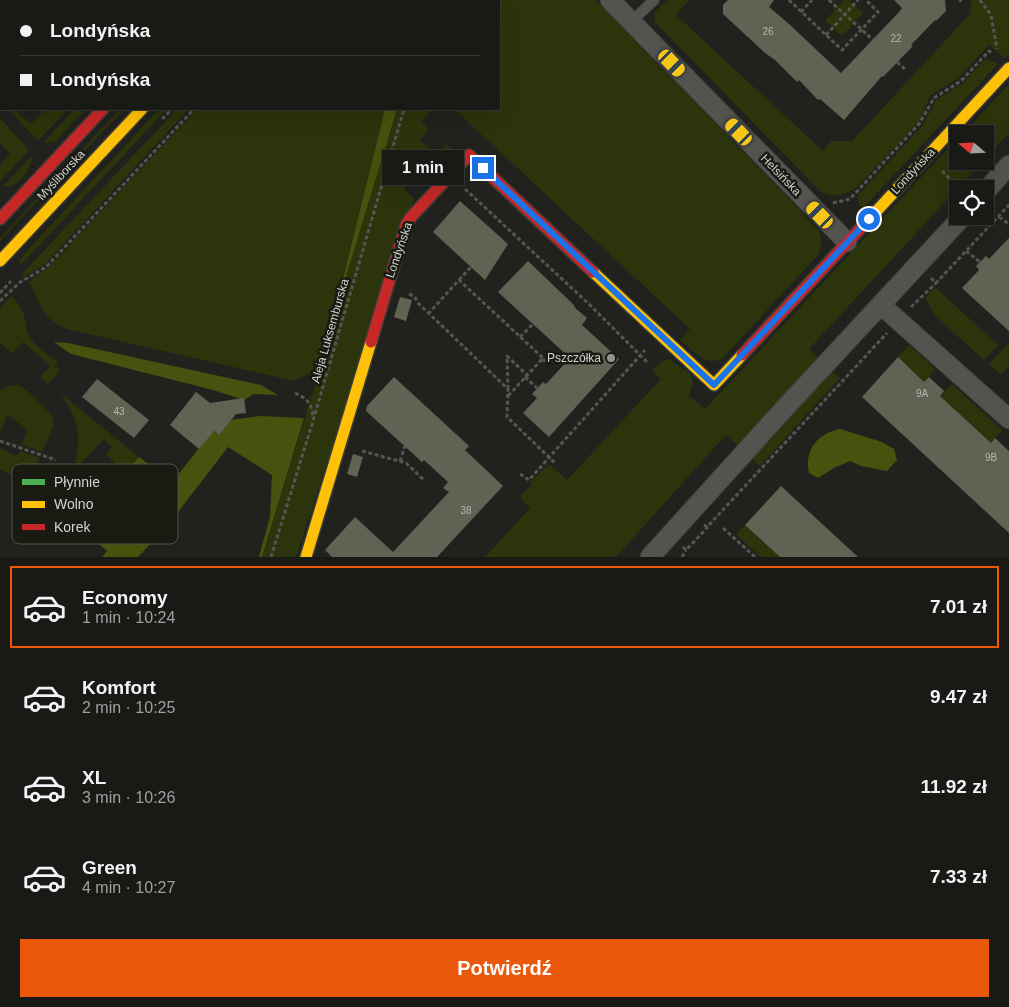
<!DOCTYPE html>
<html lang="pl">
<meta charset="utf-8">
<style>
body{margin:0;font-family:Arial,sans-serif;background:#262723;color:#f1f3f6;height:100vh;display:flex;flex-direction:column;font-size:19px;white-space:nowrap}
*{box-sizing:border-box;margin:0}
p{font-size:16px;color:#9fa1a1}
.icon{flex:none;width:28px;height:28px;fill:none;stroke:currentColor;stroke-width:2;stroke-linecap:round;stroke-linejoin:round}
.map{position:relative;height:557px;overflow:hidden}
.sheet{display:flex;flex-direction:column;background:#191a16;flex:1}
.sheet>*{flex:none}
.banner{position:absolute;left:0px;top:0px;width:500px;height:110px;box-shadow:0 5px 20px #0002,0 0 0 1px #373835;display:grid;align-content:center;height:110px;padding:0 20px;background:#191a16}
.needle{width:32px;rotate:289deg}
.fabs{position:absolute;left:949px;top:125px;display:grid;gap:10px}
.fabs a{display:grid;place-items:center;width:45px;height:45px;border-radius:0px;background:#191a16;box-shadow:0 5px 20px #0002,0 0 0 1px #373835;font-size:25px}
.end{position:absolute;width:22px;height:22px;margin:-11px;border:6px solid #1a73e8;background:#fff;box-shadow:0 0 0 2px #fff}
.from{border-radius:50%}
.bubble{position:absolute;height:35px;border-radius:0px;background:#191a16;box-shadow:0 5px 20px #0002,0 0 0 1px #373835;font-size:16px;font-weight:700;line-height:35px;text-align:center}
.car{position:absolute;width:15px;height:30px;margin:-15px -8px;border-radius:6px;box-shadow:0 0 4px 1px #0007;background:linear-gradient(#f5c518 24%,#345 0 40%,#f5c518 0 76%,#345 0 86%,#f5c518 0)}
.banner b{display:flex;align-items:center;gap:18px;height:48px;font-size:19px}
.banner b+b{border-top:1px solid #373835}
.banner i{width:12px;height:12px;background:#f1f3f6}
ul{padding:9px 0 0;list-style:none}
li{display:flex;align-items:center;gap:15px;height:82px;margin:0 10px 8px;padding:0 10px;border:2px solid transparent;border-radius:0px}
li div{flex:1}
li b{display:block;font-size:19px}
li em{font-style:normal;font-weight:700}
li.on{border-color:#ea580c}
li>.icon{width:45px;height:45px;stroke-width:1.5}
.primary-button{display:flex;gap:10px;margin-top:auto;padding:10px 20px}
.primary-button a{flex:1;height:58px;border-radius:0px;background:#ea580c;color:#fff;font-size:20px;font-weight:700;line-height:58px;text-align:center}
.map>svg:first-child{display:block}
.green{fill:#2b340b}
.forest{fill:#45530e}
.building{fill:#5f6353}
.lines{fill:none;stroke-linecap:round;stroke-linejoin:round}
.lane-casing{stroke:#3b3c37;stroke-width:12}
.street-casing{stroke:#3b3c37;stroke-width:21}
.fast-casing{stroke:#3b3c37;stroke-width:14}
.slow-casing{stroke:#3b3c37;stroke-width:14}
.jam-casing{stroke:#3b3c37;stroke-width:14}
.path{stroke:#555653;stroke-width:3;stroke-dasharray:4 2.5;stroke-linecap:butt}
.lane{stroke:#535450;stroke-width:10}
.street{stroke:#535450;stroke-width:19}
.fast{stroke:#4caf50;stroke-width:11}
.slow{stroke:#ffc107;stroke-width:11}
.jam{stroke:#c62828;stroke-width:11}
.route{stroke:#1a73e8;stroke-width:6}
.poi-dot{fill:#939590;stroke:#191b13;stroke-width:2}
.labels{text-anchor:middle;stroke-width:5;stroke-linejoin:round;paint-order:stroke}
.number-label{font-size:10px;fill:#b4b7ae}
.street-label{font-size:12px;fill:#d1d3cd;stroke:#191b13}
.poi-label{font-size:12px;fill:#d1d3cd;stroke:#191b13;text-anchor:end}
.key{fill:#191b13;stroke:#50524b;stroke-width:1}
.key-label{font-size:14px;fill:#d1d3cd}
</style>
<div class="map">
<svg width="1009" height="557" viewBox="0 0 1009 557">
<rect width="100%" height="100%" fill="#21221e"/>
<path class="green" d="M298 0H393V1H297Z
M430 0H596L819 230 822 241 819 254 723 358C707 368 694 351 680 340L690 329 454 109H499V1H429Z
M668 0H689L676 15 823 151 831 141H852L970 14 971 0H1009V53L1004 58 989 45 957 79 930 96 919 122 854 190C841 196 832 198 820 191L654 21 655 12Z
M844 0H849L863 13 842 36 825 21Z
M988 59 998 64 863 208 859 204 858 195 923 125 936 100 963 83 983 61Z
M1009 84V133L985 159V134H963Z
M8 109H14L31 124 45 109H68L38 141Z
M75 109H86L56 141 43 143Z
M120 109H124L0 241V238Z
M159 109H167L20 266V260L25 253Z
M177 109H189L45 264 23 278 22 274Z
M197 109H385L336 306 397 109H436L435 110 432 109 422 122 429 129 420 140 436 155 446 144C457 151 449 159 444 168L433 158 404 189 414 199 296 557H262L315 385 321 357 310 373 294 381 67 329C61 326 54 323 49 318 39 308 37 293 28 282L50 266Z
M0 118 29 150 0 182V165L10 154 0 142Z
M957 139 958 161H983L809 349 820 359 738 446 726 435 616 557H485L530 508 521 499V495L531 485V481L549 464 567 480 661 379 652 370 663 361 669 359 690 373 693 383 689 396 705 409Z
M32 156C31 169 19 189 3 186Z
M935 287 998 345 984 360 936 317 925 298Z
M11 296C18 302 23 310 25 319 27 326 26 332 31 339 37 348 49 355 58 362L55 367 60 370 48 384 40 378 50 366 23 342 12 354 0 342V308Z
M1009 343V365L1001 375 989 364Z
M909 345 935 369 924 382 898 357Z
M830 369 840 378 760 466 749 456Z
M952 384 1002 430 991 443 940 396Z
M17 385C25 388 31 394 37 400 62 422 54 424 42 452L22 445 27 430 10 416 6 417 0 433V391L8 386Z
M60 393 139 457 117 481 114 478 118 475 110 467 114 462 106 454 112 447 104 439 80 464 75 462C82 431 77 418 60 393Z
M0 448 15 455H18L20 451 40 458C30 480 21 479 0 470Z
M745 525 780 557H760L736 534Z"/>
<path class="forest" d="M385 109H397L333 319Z
M54 342 68 343 261 385 278 395 254 394 244 400 213 390 71 354Z
M260 416 304 418 262 557H259L270 517 272 475 228 447 168 525 138 557H102L107 551 91 537 129 496 115 483 139 457 172 482 213 431 219 435 229 420Z
M840 429 882 442 894 449 897 460 887 471 861 466 850 461 834 468 818 478 809 473C804 450 818 433 840 429Z"/>
<path class="building" d="M728 0H774L769 7 788 23 841 73 899 12 902 8 894 0H945L946 11 936 21 935 20 911 45 913 46 883 77 882 76 844 120 820 99 818 100 799 80 797 82 775 60 765 53 723 14V5Z
M460 201 508 244 485 280 433 232Z
M1009 238V331L962 288 979 270 976 266 986 256 989 259Z
M528 261 575 306 574 307 587 318 582 325 619 359 549 437 523 413 537 398 532 394 543 382 546 384 570 358 498 292Z
M400 297 412 300 406 321 394 317Z
M898 357 924 382 929 377 944 391 940 396 991 443 995 438 1009 451V533L862 397Z
M394 377 469 446 465 450 503 486 437 557H332L325 550 355 517 393 552 449 492 443 488 448 482 424 460 422 462 366 411 367 406Z
M97 379 149 420 134 438 82 397Z
M196 392 210 403 244 398 246 413 236 414 219 435 214 431 199 449 170 425Z
M353 454 363 457 357 477 347 474Z
M781 486 858 557H780L745 525Z"/>
<g class="lines">
<defs>
<path id="lane" d="M631 22 654 0"/>
<path id="street" d="M610 0 847 242
M985 192 1009 165
M881 305 1009 419
M650 557 783 410 963 216"/>
<path id="fast" d="M242 1 243 0"/>
<path id="slow" d="M872 216 1009 68
M0 261 142 109
M593 272 714 385 742 355
M306 557 371 342"/>
<path id="jam" d="M203 1 204 0
M0 219 103 109
M371 342 406 225 411 217 469 155 593 272
M742 355 872 216"/>
</defs>
<use href="#lane" class="lane-casing"/>
<use href="#street" class="street-casing"/>
<use href="#fast" class="fast-casing"/>
<use href="#slow" class="slow-casing"/>
<use href="#jam" class="jam-casing"/>
<path class="path" d="M789 0 842 50 878 12 866 0
M829 0 873 40
M980 0 991 15 997 49
M172 1 173 0
M273 1 274 0
M294 1 295 0
M436 1V0
M959 1 962 0
M801 12 812 0
M826 35 858 0
M897 62 906 70
M162 119 172 109
M942 171 960 189
M465 189 590 305 648 363
M833 203 850 199 919 124 934 98 961 81 989 51 992 53
M999 217 1009 224
M966 251 980 262
M931 278 936 283 1009 205
M459 280 471 267
M0 293 11 281
M409 294 414 296 419 304 508 389 507 417 555 463
M0 301 19 283 46 267 194 109
M911 307 936 283
M428 314 459 280 543 358 508 396
M520 337 533 324
M542 360 565 363
M525 377 537 388
M508 389 507 356 527 375
M295 393C308 399 312 404 313 418
M0 441 56 460
M362 451 406 463 425 481
M400 461 405 446
M520 474 529 480 645 350
M704 525 707 527 887 333
M723 528 755 557
M683 547 686 550 708 527
M271 557 313 421 404 109
M682 557 686 550"/>
<use href="#lane" class="lane"/>
<use href="#street" class="street"/>
<use href="#fast" class="fast"/>
<use href="#slow" class="slow"/>
<use href="#jam" class="jam"/>
</g>
<g class="lines">
<path class="route" d="M483 168 714 385 869 219"/>
</g>
<circle class="poi-dot" cx="611" cy="358" r="5"/>
<g class="labels">
<g class="number-label">
<text x="768" y="35">26</text>
<text x="896" y="42">22</text>
<text x="922" y="397">9A</text>
<text x="119" y="415">43</text>
<text x="991" y="461">9B</text>
<text x="466" y="514">38</text>
</g>
<g class="street-label">
<text transform="translate(913 171) rotate(-47)" y="4">Londyńska</text>
<text transform="translate(61 175) rotate(-47)" y="4">Myśliborska</text>
<text transform="translate(781 175) rotate(46)" y="4">Helsińska</text>
<text transform="translate(399 250) rotate(-71)" y="4">Londyńska</text>
<text transform="translate(330 331) rotate(-74)" y="4">Aleja Luksemburska</text>
</g>
<g class="poi-label">
<text x="601" y="362">Pszczółka</text>
</g>
</g>
<rect x="12" y="464" width="166" height="80" rx="8" class="key"/>
<rect x="22" y="479" width="23" height="6" fill="#4caf50"/>
<rect x="22" y="501" width="23" height="7" fill="#ffc107"/>
<rect x="22" y="524" width="23" height="6" fill="#c62828"/>
<g class="key-label">
<text x="54" y="487">Płynnie</text>
<text x="54" y="509">Wolno</text>
<text x="54" y="532">Korek</text>
</g>
</svg>
<div class="fabs">
<a><svg class="needle" viewBox="-14 -14 28 28"><path d="M0-13l5 13h-10z" fill="#e53935"/><path d="M0 13l5-13h-10z" fill="#9fa1a1"/></svg></a>
<a><svg class="icon" aria-label="locate" viewBox="0 0 24 24"><circle cx="12" cy="12" r="6"/><path d="M12 2v4M12 18v4M2 12h4M18 12h4"/></svg></a>
</div>
<i class="end from" style="left:869px;top:219px"></i>
<i class="end" style="left:483px;top:168px"></i>
<div class="bubble" style="left:382px;top:150px;width:82px">1 min</div>
<i class="car" style="left:672px;top:63px;rotate:136deg"></i>
<i class="car" style="left:739px;top:132px;rotate:316deg"></i>
<i class="car" style="left:820px;top:215px;rotate:316deg"></i>
<div class="banner">
<b><i class="from"></i>Londyńska</b>
<b><i></i>Londyńska</b>
</div>
</div>
<section class="sheet">
<ul>
<li class="on"><svg class="icon" aria-label="car" viewBox="0 0 24 24"><path d="M5 17H2v-5l4-1 3-4h7l3 4 3 1v5h-3M9 17h6M6 11h13"/><circle cx="7" cy="17" r="2"/><circle cx="17" cy="17" r="2"/></svg><div><b>Economy</b><p>1 min · 10:24</p></div><em>7.01 zł</em></li>
<li><svg class="icon" aria-label="car" viewBox="0 0 24 24"><path d="M5 17H2v-5l4-1 3-4h7l3 4 3 1v5h-3M9 17h6M6 11h13"/><circle cx="7" cy="17" r="2"/><circle cx="17" cy="17" r="2"/></svg><div><b>Komfort</b><p>2 min · 10:25</p></div><em>9.47 zł</em></li>
<li><svg class="icon" aria-label="car" viewBox="0 0 24 24"><path d="M5 17H2v-5l4-1 3-4h7l3 4 3 1v5h-3M9 17h6M6 11h13"/><circle cx="7" cy="17" r="2"/><circle cx="17" cy="17" r="2"/></svg><div><b>XL</b><p>3 min · 10:26</p></div><em>11.92 zł</em></li>
<li><svg class="icon" aria-label="car" viewBox="0 0 24 24"><path d="M5 17H2v-5l4-1 3-4h7l3 4 3 1v5h-3M9 17h6M6 11h13"/><circle cx="7" cy="17" r="2"/><circle cx="17" cy="17" r="2"/></svg><div><b>Green</b><p>4 min · 10:27</p></div><em>7.33 zł</em></li>
</ul>
<div class="primary-button"><a>Potwierdź</a></div>
</section>
